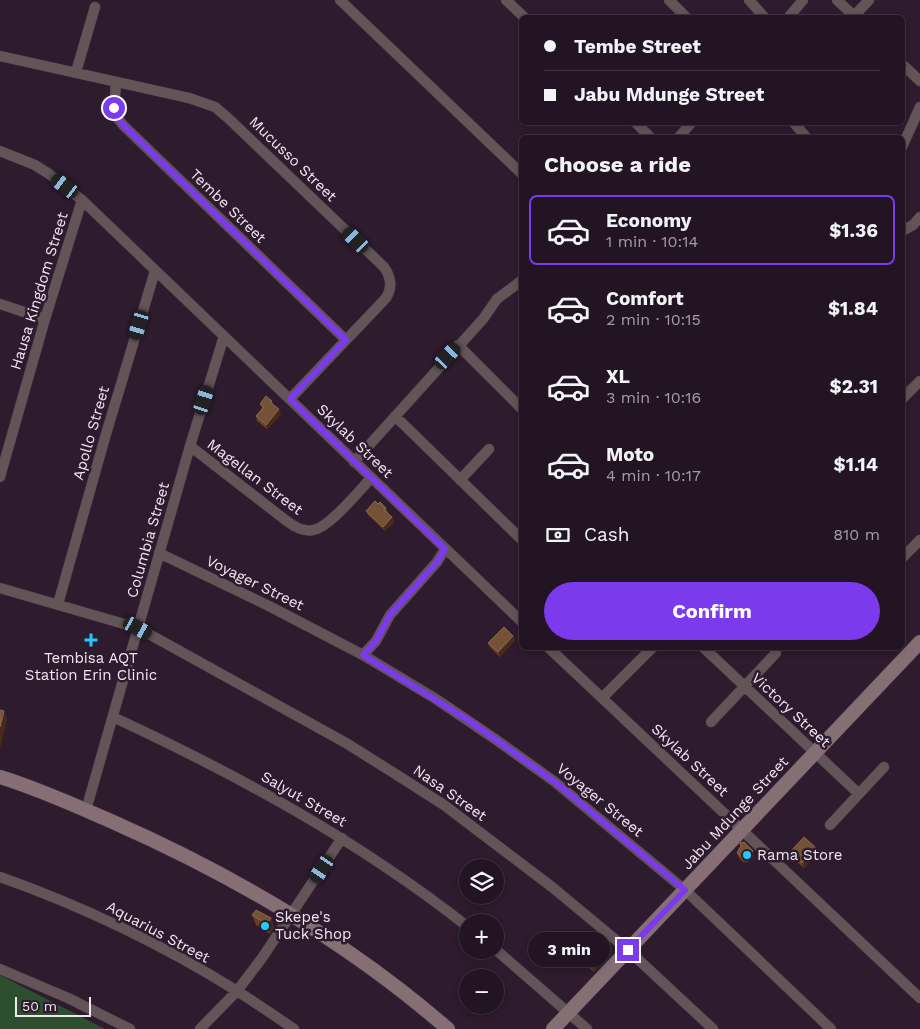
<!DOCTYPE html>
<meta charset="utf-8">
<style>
body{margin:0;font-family:"Work Sans",sans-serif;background:#2a1d2a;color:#f1f3f6;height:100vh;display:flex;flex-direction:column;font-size:19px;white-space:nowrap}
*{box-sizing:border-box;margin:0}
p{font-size:16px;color:#a29ea5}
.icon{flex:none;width:28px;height:28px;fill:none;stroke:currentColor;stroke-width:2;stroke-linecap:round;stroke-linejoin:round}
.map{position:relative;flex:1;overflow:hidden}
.sheet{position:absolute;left:519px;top:135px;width:386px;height:515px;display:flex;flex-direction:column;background:#221422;border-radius:8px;box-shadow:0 2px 8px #0003,0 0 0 1px #3f3340}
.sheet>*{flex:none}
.hud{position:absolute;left:519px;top:15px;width:386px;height:110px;border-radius:8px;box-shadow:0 2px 8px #0003,0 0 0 1px #3f3340;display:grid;align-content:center;height:110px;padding:0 25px;background:#221422}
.controls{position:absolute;left:459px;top:859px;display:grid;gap:10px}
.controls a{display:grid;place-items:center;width:45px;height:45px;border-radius:50%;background:#221422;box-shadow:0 2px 8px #0003,0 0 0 1px #3f3340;font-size:25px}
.scale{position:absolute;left:15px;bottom:12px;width:76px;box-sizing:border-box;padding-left:5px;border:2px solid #f2e5f2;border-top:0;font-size:14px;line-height:18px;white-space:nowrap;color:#f2e5f2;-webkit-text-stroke:4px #2e1b2e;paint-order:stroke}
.end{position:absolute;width:22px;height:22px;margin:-11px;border:6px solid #7c3aed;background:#fff;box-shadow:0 0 0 2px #fff}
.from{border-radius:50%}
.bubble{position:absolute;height:35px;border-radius:18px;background:#221422;box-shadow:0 2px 8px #0003,0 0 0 1px #3f3340;font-size:16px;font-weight:700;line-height:35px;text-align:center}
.car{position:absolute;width:15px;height:30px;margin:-15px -8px;border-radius:6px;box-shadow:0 0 4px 1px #0007;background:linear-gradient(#222 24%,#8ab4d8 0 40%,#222 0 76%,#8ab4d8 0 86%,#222 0)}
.hud b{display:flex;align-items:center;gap:18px;height:48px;font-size:19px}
.hud b+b{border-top:1px solid #3f3340}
.hud i{width:12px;height:12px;background:#f1f3f6}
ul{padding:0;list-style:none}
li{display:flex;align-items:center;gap:15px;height:70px;margin:0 10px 8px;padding:0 15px;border:2px solid transparent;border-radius:8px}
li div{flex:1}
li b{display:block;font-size:19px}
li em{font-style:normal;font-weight:700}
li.selected{border-color:#7c3aed}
li>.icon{width:45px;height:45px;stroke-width:1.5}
h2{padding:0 25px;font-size:22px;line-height:60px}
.pay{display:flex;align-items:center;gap:12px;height:55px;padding:0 25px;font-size:19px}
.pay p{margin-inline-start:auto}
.action{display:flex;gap:10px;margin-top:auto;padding:10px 25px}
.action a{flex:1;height:58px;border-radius:30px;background:#7c3aed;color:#fff;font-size:20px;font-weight:700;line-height:58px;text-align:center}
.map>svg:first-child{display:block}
.green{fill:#2c4f2f}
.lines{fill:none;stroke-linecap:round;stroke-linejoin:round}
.street-casing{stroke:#493749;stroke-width:11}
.secondary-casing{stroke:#493749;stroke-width:15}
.street{stroke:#625457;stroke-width:10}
.secondary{stroke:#856f75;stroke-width:14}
.wall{fill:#65401e}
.shaded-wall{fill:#482a1b}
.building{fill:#745235;stroke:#886952}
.route{stroke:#7c3aed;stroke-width:6}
.poi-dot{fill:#24c9fe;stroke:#2e1b2e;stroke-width:2}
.labels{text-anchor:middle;stroke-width:5;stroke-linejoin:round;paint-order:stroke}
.street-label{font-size:15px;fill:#f2e5f2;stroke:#2e1b2e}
.poi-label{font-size:15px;fill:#f2e5f2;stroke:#2e1b2e;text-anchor:start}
</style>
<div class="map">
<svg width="920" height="1029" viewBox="0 0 920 1029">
<rect width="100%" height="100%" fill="#2e1b2e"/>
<path class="green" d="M0 975 105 1029H0Z"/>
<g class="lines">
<defs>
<path id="street" d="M340 0 521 173
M506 0 525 18
M669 0 687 18
M749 0 765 18
M837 0 856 18
M854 16 869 0
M788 18 803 0
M0 56 189 98 215 107 228 118 384 267C391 277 393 287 386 298L290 399
M902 64 920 81
M76 72 95 7
M116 82 114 114 124 126 346 340
M635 122 651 138
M793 122 807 138
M678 138 692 122
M902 147 920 107
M0 151 35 165 49 174 82 200 521 621
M902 231 913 225 920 217
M0 304 45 319
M458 345 521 408
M902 399 920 381
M395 416 521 539
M190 446 288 522C295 527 304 532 313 530 329 528 359 491 371 478
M354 462 483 319 497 299 521 281
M0 477 45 319 82 200
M460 480 489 449
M159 553 269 606 363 655 436 699 495 739 555 782 685 890 831 1029
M902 558 920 540
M0 588 138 628 346 743 397 775 444 805 552 887 628 950 713 1029
M58 604 106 434 155 271
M549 648 920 998
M704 648 859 794
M363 655 376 641 390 615 437 562 445 549
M602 698 652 648
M113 717C238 775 359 841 468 927
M711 722 776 653
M86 810 190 446 224 336
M830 825 884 767
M0 877C82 906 163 945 237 991 256 1003 275 1016 294 1029
M495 949 587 1029
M0 969 68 998 130 1029
M200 1029 237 991 262 958 342 838"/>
<path id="secondary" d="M0 777C39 789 76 806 113 822 233 875 349 943 448 1029
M553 1029 920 642"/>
</defs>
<use href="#street" class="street-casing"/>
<use href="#secondary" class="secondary-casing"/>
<use href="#street" class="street"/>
<use href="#secondary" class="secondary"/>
</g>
<path class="wall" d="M272 401 273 405 281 414 267 429 257 421 256 416 262 408 260 404Z
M386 508 388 513 392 517 394 522 385 531 368 515 366 511Z
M513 636 515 640 500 657 490 647 488 643Z
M741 846 754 856 747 863 746 862 744 863 739 858 737 853Z
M816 848 818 852 804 868 791 857 790 852Z
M252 915 271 918 274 927 270 934 256 925Z
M603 953 605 958 594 972 586 965 584 961Z"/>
<path class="shaded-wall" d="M279 409 281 414 267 429 266 425Z
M392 517 394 522 385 531 383 527Z
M513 636 515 640 500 657 498 652Z
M4 711 7 720 0 749V727Z
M816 848 818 852 804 868 802 863Z
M753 851 754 856 747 863 746 858Z
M744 857 746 862 744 863 743 858Z
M271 918 274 927 270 934 267 924Z
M603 953 605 958 594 972 592 967Z"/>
<path class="building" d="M266 396 272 401 270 402 279 409 266 425 256 416 264 407 260 404Z
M375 501 378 504 380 502 386 508 384 510 392 517 383 527 366 511Z
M504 627 513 636 498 652 488 643Z
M0 710 4 711 0 727Z
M804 837 816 848 802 863 790 852Z
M744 842 753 851 746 858 744 857 743 858 737 853 741 846 740 843Z
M256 910 271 918 267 924 252 915Z
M595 947 603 953 592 967 584 961Z"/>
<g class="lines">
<path class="route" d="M114 108V114L124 126 346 340 290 399 445 549 437 562 390 615 376 641 363 655 468 720 555 782 685 890 628 950"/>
</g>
<g class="poi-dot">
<path d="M88.5 632.5h5v5h5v5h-5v5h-5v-5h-5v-5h5z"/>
<circle cx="747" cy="855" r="5"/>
<circle cx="265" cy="926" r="5"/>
</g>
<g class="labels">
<g class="street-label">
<text transform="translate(293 159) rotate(44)" y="5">Mucusso Street</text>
<text transform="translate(228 206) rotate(44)" y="5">Tembe Street</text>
<text transform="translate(39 291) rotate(-73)" y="5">Hausa Kingdom Street</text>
<text transform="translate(91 433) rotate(-74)" y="5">Apollo Street</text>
<text transform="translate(355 441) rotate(44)" y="5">Skylab Street</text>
<text transform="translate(255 477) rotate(37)" y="5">Magellan Street</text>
<text transform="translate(148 540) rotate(-74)" y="5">Columbia Street</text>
<text transform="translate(255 583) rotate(26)" y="5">Voyager Street</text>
<text transform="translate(791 710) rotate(43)" y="5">Victory Street</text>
<text transform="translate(690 760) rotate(43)" y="5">Skylab Street</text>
<text transform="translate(450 793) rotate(35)" y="5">Nasa Street</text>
<text transform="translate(304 799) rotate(30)" y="5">Salyut Street</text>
<text transform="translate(600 800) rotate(39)" y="5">Voyager Street</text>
<text transform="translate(735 813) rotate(-47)" y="5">Jabu Mdunge Street</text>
<text transform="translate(158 932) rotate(28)" y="5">Aquarius Street</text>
</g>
<g class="poi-label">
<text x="91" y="663" text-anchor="middle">Tembisa AQT<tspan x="91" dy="17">Station Erin Clinic</tspan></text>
<text x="757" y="860">Rama Store</text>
<text x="275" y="922">Skepe's<tspan x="275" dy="17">Tuck Shop</tspan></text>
</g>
</g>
</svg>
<div class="controls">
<a><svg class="icon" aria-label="layers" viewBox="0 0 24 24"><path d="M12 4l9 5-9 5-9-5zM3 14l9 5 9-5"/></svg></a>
<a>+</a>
<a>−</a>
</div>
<div class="scale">50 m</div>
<i class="end from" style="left:114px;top:108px"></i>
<i class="end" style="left:628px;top:950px"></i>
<div class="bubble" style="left:528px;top:932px;width:82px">3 min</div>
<i class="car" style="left:65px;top:186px;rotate:307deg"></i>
<i class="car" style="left:356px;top:240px;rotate:314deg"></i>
<i class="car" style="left:139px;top:325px;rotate:197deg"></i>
<i class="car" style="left:448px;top:356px;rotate:43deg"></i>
<i class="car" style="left:204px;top:400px;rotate:18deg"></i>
<i class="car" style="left:138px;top:628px;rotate:119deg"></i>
<i class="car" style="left:322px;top:869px;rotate:213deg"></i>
<div class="hud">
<b><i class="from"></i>Tembe Street</b>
<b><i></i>Jabu Mdunge Street</b>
</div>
<section class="sheet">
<h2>Choose a ride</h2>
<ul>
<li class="selected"><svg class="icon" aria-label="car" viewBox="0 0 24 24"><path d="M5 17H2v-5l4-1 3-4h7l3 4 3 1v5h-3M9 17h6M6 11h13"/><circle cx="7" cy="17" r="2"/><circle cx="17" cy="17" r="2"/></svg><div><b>Economy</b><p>1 min · 10:14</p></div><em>$1.36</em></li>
<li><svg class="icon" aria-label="car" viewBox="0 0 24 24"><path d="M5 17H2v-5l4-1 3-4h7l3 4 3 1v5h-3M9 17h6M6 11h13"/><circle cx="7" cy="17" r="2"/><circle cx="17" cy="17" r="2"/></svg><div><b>Comfort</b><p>2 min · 10:15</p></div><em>$1.84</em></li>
<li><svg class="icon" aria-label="car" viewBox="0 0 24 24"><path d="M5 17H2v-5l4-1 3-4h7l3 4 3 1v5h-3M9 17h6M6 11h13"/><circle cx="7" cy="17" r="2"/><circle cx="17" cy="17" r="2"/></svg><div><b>XL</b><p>3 min · 10:16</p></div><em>$2.31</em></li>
<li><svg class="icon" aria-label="car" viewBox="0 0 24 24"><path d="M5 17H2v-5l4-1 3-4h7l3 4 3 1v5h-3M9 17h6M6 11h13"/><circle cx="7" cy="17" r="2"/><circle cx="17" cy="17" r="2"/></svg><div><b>Moto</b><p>4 min · 10:17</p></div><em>$1.14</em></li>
</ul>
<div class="pay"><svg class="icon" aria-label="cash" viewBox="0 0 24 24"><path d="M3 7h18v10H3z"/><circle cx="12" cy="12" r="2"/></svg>Cash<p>810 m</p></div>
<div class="action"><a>Confirm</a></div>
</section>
</div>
